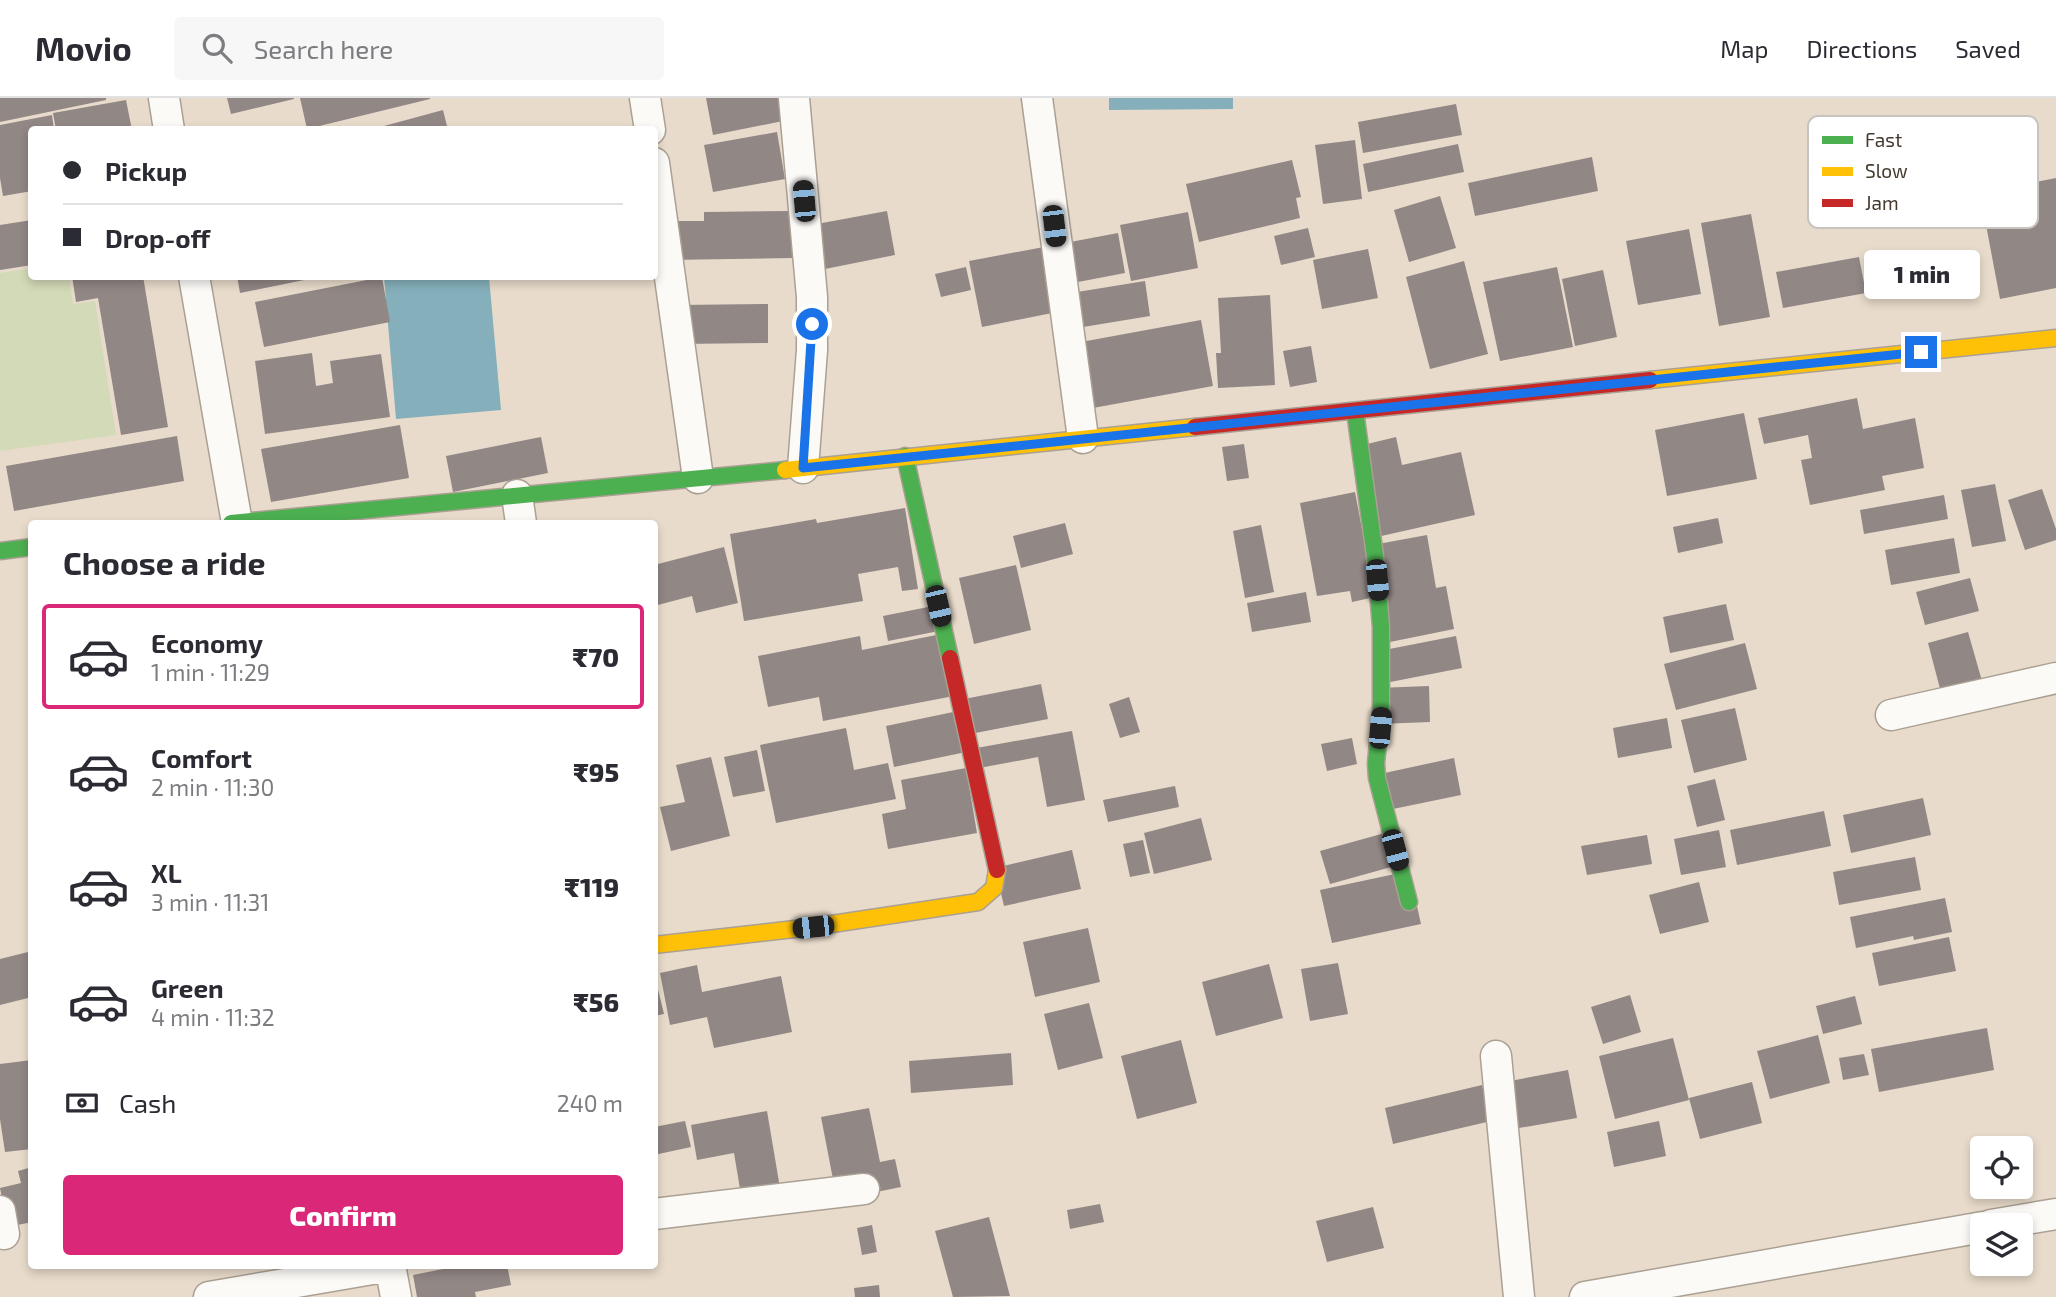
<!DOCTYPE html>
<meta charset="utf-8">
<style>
body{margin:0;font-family:"Exo 2",sans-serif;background:#f7f7f7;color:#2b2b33;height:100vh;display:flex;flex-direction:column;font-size:26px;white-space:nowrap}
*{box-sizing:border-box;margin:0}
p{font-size:23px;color:#7c7c81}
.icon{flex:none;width:38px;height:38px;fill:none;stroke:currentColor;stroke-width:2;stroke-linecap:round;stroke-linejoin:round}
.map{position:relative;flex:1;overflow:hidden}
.panel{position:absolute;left:28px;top:422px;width:630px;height:749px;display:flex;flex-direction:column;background:#fff;border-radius:7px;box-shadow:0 4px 10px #0003}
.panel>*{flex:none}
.banner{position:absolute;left:28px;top:28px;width:630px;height:154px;border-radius:7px;box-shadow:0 4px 10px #0003;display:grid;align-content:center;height:154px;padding:0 35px;background:#fff}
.tools{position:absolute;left:1970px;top:1038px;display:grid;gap:14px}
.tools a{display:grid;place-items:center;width:63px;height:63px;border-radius:7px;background:#fff;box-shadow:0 4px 10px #0003;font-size:35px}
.end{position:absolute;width:32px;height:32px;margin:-16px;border:9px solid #1a73e8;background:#fff;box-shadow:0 0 0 4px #fff}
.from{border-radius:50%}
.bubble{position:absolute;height:49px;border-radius:7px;background:#fff;box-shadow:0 4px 10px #0003;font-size:23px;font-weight:800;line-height:49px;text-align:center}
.car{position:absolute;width:21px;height:42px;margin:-21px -10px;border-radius:9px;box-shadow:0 0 5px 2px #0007;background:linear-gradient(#222 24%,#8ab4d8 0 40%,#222 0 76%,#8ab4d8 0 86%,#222 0)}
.banner b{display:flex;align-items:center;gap:24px;height:66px;font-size:26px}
.banner b+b{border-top:2px solid #e1e1e2}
.banner i{width:18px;height:18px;background:#2b2b33}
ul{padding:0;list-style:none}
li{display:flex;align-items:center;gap:21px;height:105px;margin:0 14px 10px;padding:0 21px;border:4px solid transparent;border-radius:7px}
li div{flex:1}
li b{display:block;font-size:26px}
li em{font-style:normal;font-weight:800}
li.selected{border-color:#db2777}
li>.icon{width:63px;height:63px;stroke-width:1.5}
h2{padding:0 35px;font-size:32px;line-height:84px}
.pay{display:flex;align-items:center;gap:18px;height:77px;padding:0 35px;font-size:26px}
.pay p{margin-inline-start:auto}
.cta{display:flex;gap:14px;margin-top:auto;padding:14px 35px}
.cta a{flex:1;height:80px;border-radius:7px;background:#db2777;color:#fff;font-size:28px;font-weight:800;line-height:80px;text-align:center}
header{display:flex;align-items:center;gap:42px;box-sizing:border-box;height:98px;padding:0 35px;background:#fff;border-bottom:2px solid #e1e1e2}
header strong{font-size:33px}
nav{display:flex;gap:38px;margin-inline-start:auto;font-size:24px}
.search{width:490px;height:63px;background:#f7f7f7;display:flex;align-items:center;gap:18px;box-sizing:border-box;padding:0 24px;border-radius:7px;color:#7c7c81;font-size:26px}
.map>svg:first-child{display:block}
.green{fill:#d3dab7}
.water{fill:#85b0bb}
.building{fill:#918785}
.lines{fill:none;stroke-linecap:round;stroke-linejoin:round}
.street-casing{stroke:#aaa093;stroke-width:33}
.fast-casing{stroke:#aaa093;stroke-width:19}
.slow-casing{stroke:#aaa093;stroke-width:19}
.jam-casing{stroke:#aaa093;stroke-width:19}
.street{stroke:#fcfaf7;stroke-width:30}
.fast{stroke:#4caf50;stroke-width:16}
.slow{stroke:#ffc107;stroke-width:16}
.jam{stroke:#c62828;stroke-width:16}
.route{stroke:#1a73e8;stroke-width:9}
.key{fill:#fff;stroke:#c7c4c0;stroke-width:2}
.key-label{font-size:19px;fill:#43392d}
</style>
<header>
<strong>Movio</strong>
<div class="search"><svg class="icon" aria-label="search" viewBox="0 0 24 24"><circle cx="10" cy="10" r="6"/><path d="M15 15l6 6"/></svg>Search here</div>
<nav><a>Map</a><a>Directions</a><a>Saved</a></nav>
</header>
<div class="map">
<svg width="2056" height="1199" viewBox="0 0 2056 1199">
<rect width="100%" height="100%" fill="#e8dbcb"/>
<path class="green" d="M31 170 32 178 69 179 73 206 95 203 116 337 0 353V175Z"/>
<path class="water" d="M1109 0H1233V11L1109 12Z
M384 179H489L501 312 396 321Z"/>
<path class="building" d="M0 0H106V2L0 24Z
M227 0H294V1L231 16Z
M300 0H430V1L307 31Z
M706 0H783L788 22 713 37Z
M126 2 132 32H56L53 15Z
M1456 6 1462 37 1363 55 1358 24Z
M443 12 448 32H373V31Z
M52 17 54 32H32V93L3 98 0 80V27Z
M777 34 785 81 713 94 704 47Z
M1355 42 1362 101 1323 106 1315 47Z
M1458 46 1464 74 1368 94 1363 66Z
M1592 59 1598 93 1475 118 1468 85Z
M1292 62 1301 99 1296 100 1300 120 1199 144 1186 86Z
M2056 80V190L2000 201 1980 95Z
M1440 98 1456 150 1409 164 1394 112Z
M791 113 792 160 667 162 666 123H704V114Z
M887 113 895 157 815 173 806 128Z
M1188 114 1198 170 1131 183 1120 127Z
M1751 116 1770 219 1719 228 1701 125Z
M32 122V167L0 172V127Z
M1308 130 1315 159 1281 167 1274 138Z
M1689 131 1701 196 1638 207 1626 143Z
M1118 135 1125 175 1052 189 1057 214 982 229 969 163Z
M1368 151 1378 200 1322 211 1313 162Z
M1859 159 1866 195 1783 210 1776 174Z
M1464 163 1488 256 1430 271 1406 179Z
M966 169 971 192 941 199 935 176Z
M1557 169 1573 249 1500 263 1483 184Z
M1603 172 1617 239 1575 248 1562 181Z
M72 178H143L168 329 121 337 98 200 76 204Z
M237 178H314V180L240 195Z
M382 179 390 224 264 249 255 204Z
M1145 183 1150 218 1071 231 1065 196Z
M1270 197 1275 287 1218 290 1216 255H1221L1218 200Z
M768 206V245L678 246V207Z
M1201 222 1213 288 1093 310 1081 244Z
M1311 248 1317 284 1290 289 1283 253Z
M312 255 316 288 333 285 330 263 381 256 390 319 265 336 255 263Z
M1857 300 1863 331 1915 320 1924 370 1882 378 1885 392 1810 407 1801 362 1812 360 1808 337 1764 346 1758 320Z
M1744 315 1757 381 1667 398 1655 332Z
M400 327 409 380 271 404 261 351Z
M177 338 184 383 14 413 6 368Z
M541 339 548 375 453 394 446 358Z
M1396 339 1402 367 1461 354 1475 417 1368 441 1355 349Z
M1244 346 1249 380 1227 383 1222 349Z
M1995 386 2006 443 1972 449 1961 392Z
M2042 391 2056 431V442L2025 452 2008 402Z
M1355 394 1375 499 1352 504 1350 493 1317 498 1300 405Z
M1944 397 1948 421 1864 436 1860 412Z
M905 410 918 491 902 493 898 469 858 476 863 503 744 523 730 436 816 421 817 425Z
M1718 420 1723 445 1678 455 1673 429Z
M1065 425 1073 456 1021 470 1013 438Z
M1261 427 1274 494 1245 500 1233 433Z
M1427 437 1436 490 1446 488 1454 531 1385 545 1367 448Z
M1954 440 1960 475 1891 487 1885 452Z
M724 449 738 505 696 515 692 498 654 508V467Z
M1016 467 1031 532 974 546 959 480Z
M1970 480 1979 513 1925 527 1916 494Z
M1306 494 1311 524 1252 534 1247 505Z
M1726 506 1734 542 1670 555 1663 519Z
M933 508 939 533 888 543 883 518Z
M1968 534 1984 590 1943 602 1928 545Z
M941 536 954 598 823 623 819 599 768 609 758 558 860 538 862 552Z
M1456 538 1462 570 1380 586 1374 554Z
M1745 545 1757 591 1676 612 1664 566Z
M1041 586 1048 621 965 637 959 602Z
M1429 588 1430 624 1379 626 1377 590Z
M1129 599 1140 634 1120 640 1109 606Z
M1735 610 1747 662 1694 675 1681 622Z
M958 613 966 654 894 669 886 628Z
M1667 620 1672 650 1618 660 1613 630Z
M846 630 854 672 888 665 896 701 776 725 760 647Z
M1072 633 1085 702 1047 709 1038 659 974 671 971 651Z
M1352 640 1357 666 1327 673 1321 646Z
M757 652 765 693 733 699 724 659Z
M711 659 730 738 671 753 660 709 685 704 676 667Z
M1454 660 1461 697 1388 712 1380 676Z
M966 670 977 735 888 751 882 716 906 711 901 682Z
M1715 681 1725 722 1697 729 1687 688Z
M1175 688 1179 709 1108 724 1103 702Z
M1923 700 1931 737 1851 755 1843 717Z
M1824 713 1831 748 1737 767 1730 732Z
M1201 720 1212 762 1154 776 1144 735Z
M1719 732 1726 769 1681 777 1674 741Z
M1392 733 1402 766 1330 786 1320 753Z
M1647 737 1652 766 1587 777 1581 748Z
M1143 742 1150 775 1130 779 1123 746Z
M1072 752 1081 791 1004 808 995 770Z
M1915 759 1921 792 1839 807 1833 774Z
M1409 773 1421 826 1332 845 1320 792Z
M1699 784 1709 824 1660 836 1649 797Z
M1945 800 1952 834 1914 842 1913 838 1856 850 1850 819Z
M1088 830 1100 884 1035 899 1023 844Z
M1949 839 1956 873 1879 888 1872 855Z
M32 853V899L0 907V861Z
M1338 865 1348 916 1310 923 1301 871Z
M1269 866 1283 920 1216 938 1202 884Z
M697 867 702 894 781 878 792 934 714 950 707 919 670 927 660 875Z
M654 875 664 916 654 918Z
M1630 897 1641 934 1603 946 1591 909Z
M1855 898 1862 926 1823 936 1816 908Z
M1089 905 1103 960 1058 972 1044 916Z
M1987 930 1994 972 1879 994 1871 951Z
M1818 937 1830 985 1770 1001 1757 953Z
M1673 940 1689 1002 1615 1021 1599 958Z
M1181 942 1197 1005 1137 1021 1121 958Z
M1011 955 1013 987 911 995 909 963Z
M1864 956 1869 977 1843 982 1839 960Z
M32 962V1051L5 1054 0 1021V966Z
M1568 972 1577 1020 1502 1033 1494 986Z
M1752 984 1762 1025 1700 1041 1689 1000Z
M1482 987 1491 1023 1393 1046 1385 1010Z
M869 1010 880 1064 895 1061 901 1089 837 1102 821 1019Z
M767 1013 780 1090 741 1097 734 1055 697 1062 691 1027Z
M685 1023 691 1049 654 1057V1029Z
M1659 1023 1666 1058 1614 1069 1607 1034Z
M32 1069V1124L8 1129 0 1090 21 1085 18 1073Z
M1100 1106 1104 1124 1070 1131 1067 1112Z
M1373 1109 1384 1150 1327 1164 1316 1123Z
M989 1119 1010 1198 953 1199 935 1133Z
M872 1127 877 1154 862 1157 857 1130Z
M463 1167H507L511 1187 475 1194 476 1199H417L413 1177Z
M879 1187 880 1199H855L854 1190Z"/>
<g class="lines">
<defs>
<path id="street" d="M164 0 169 32
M645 0 650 32
M794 0 812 199V252L803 370
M1037 0 1083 340
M654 65 698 380
M194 178 237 425
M517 397 521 425
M1891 617 2056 580
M1496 958 1519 1199
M0 1113 4 1136
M654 1116 864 1091
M1991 1127 2056 1116
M390 1167 396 1199
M209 1199 390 1168
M1585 1199 1983 1129"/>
<path id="fast" d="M1355 313 1375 458 1381 529V614L1376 665 1377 680 1409 804
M905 358 950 560
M231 425 785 372
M0 453 32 449"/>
<path id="slow" d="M1650 282 2056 240
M785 372 1195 329
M654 847 812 829 978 804 994 790 997 772"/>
<path id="jam" d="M1195 329 1650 282
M950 560 997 772"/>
</defs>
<use href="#street" class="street-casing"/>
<use href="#fast" class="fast-casing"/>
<use href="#slow" class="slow-casing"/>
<use href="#jam" class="jam-casing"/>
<use href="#street" class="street"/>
<use href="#fast" class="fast"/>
<use href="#slow" class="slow"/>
<use href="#jam" class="jam"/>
</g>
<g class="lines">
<path class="route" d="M812 226 803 370 1921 254"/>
</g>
<rect x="1808" y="18" width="230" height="112" rx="10" class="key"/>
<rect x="1822" y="38" width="31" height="8" fill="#4caf50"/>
<rect x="1822" y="69" width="31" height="9" fill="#ffc107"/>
<rect x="1822" y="101" width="31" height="8" fill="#c62828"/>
<g class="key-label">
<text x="1865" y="49">Fast</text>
<text x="1865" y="80">Slow</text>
<text x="1865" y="112">Jam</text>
</g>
</svg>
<div class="tools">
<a><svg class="icon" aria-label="locate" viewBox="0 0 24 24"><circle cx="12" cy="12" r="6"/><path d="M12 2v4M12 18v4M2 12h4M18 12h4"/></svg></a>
<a><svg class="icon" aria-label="layers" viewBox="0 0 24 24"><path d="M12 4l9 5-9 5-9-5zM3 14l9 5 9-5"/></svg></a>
</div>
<i class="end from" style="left:812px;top:226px"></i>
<i class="end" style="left:1921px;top:254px"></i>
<div class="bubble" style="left:1864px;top:152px;width:116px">1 min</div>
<i class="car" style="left:804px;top:103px;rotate:355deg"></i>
<i class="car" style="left:1054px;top:128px;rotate:173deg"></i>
<i class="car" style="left:1377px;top:482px;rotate:175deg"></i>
<i class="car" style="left:938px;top:508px;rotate:167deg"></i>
<i class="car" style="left:1380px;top:630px;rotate:5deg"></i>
<i class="car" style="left:1395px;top:752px;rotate:165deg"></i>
<i class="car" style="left:813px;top:829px;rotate:264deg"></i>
<div class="banner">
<b><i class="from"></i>Pickup</b>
<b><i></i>Drop-off</b>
</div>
<section class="panel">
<h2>Choose a ride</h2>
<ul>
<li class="selected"><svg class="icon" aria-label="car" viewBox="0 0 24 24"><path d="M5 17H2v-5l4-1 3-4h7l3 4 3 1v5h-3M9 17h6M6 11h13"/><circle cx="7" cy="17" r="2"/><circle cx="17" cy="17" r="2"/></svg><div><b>Economy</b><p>1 min · 11:29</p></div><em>₹70</em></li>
<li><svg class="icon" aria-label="car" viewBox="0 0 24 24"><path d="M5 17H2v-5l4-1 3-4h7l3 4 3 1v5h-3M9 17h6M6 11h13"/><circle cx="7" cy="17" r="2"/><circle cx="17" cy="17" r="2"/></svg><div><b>Comfort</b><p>2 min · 11:30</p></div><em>₹95</em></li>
<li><svg class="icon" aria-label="car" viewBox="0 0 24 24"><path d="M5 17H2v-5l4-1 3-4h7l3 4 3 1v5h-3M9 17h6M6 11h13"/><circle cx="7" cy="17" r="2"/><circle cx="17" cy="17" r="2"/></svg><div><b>XL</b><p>3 min · 11:31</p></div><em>₹119</em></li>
<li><svg class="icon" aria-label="car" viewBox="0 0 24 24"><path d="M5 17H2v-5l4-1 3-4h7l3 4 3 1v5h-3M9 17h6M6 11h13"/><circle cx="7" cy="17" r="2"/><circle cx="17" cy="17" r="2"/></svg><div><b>Green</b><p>4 min · 11:32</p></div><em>₹56</em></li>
</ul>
<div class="pay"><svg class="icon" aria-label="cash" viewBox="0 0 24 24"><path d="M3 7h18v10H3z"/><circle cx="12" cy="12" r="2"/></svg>Cash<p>240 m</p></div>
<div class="cta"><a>Confirm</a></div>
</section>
</div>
